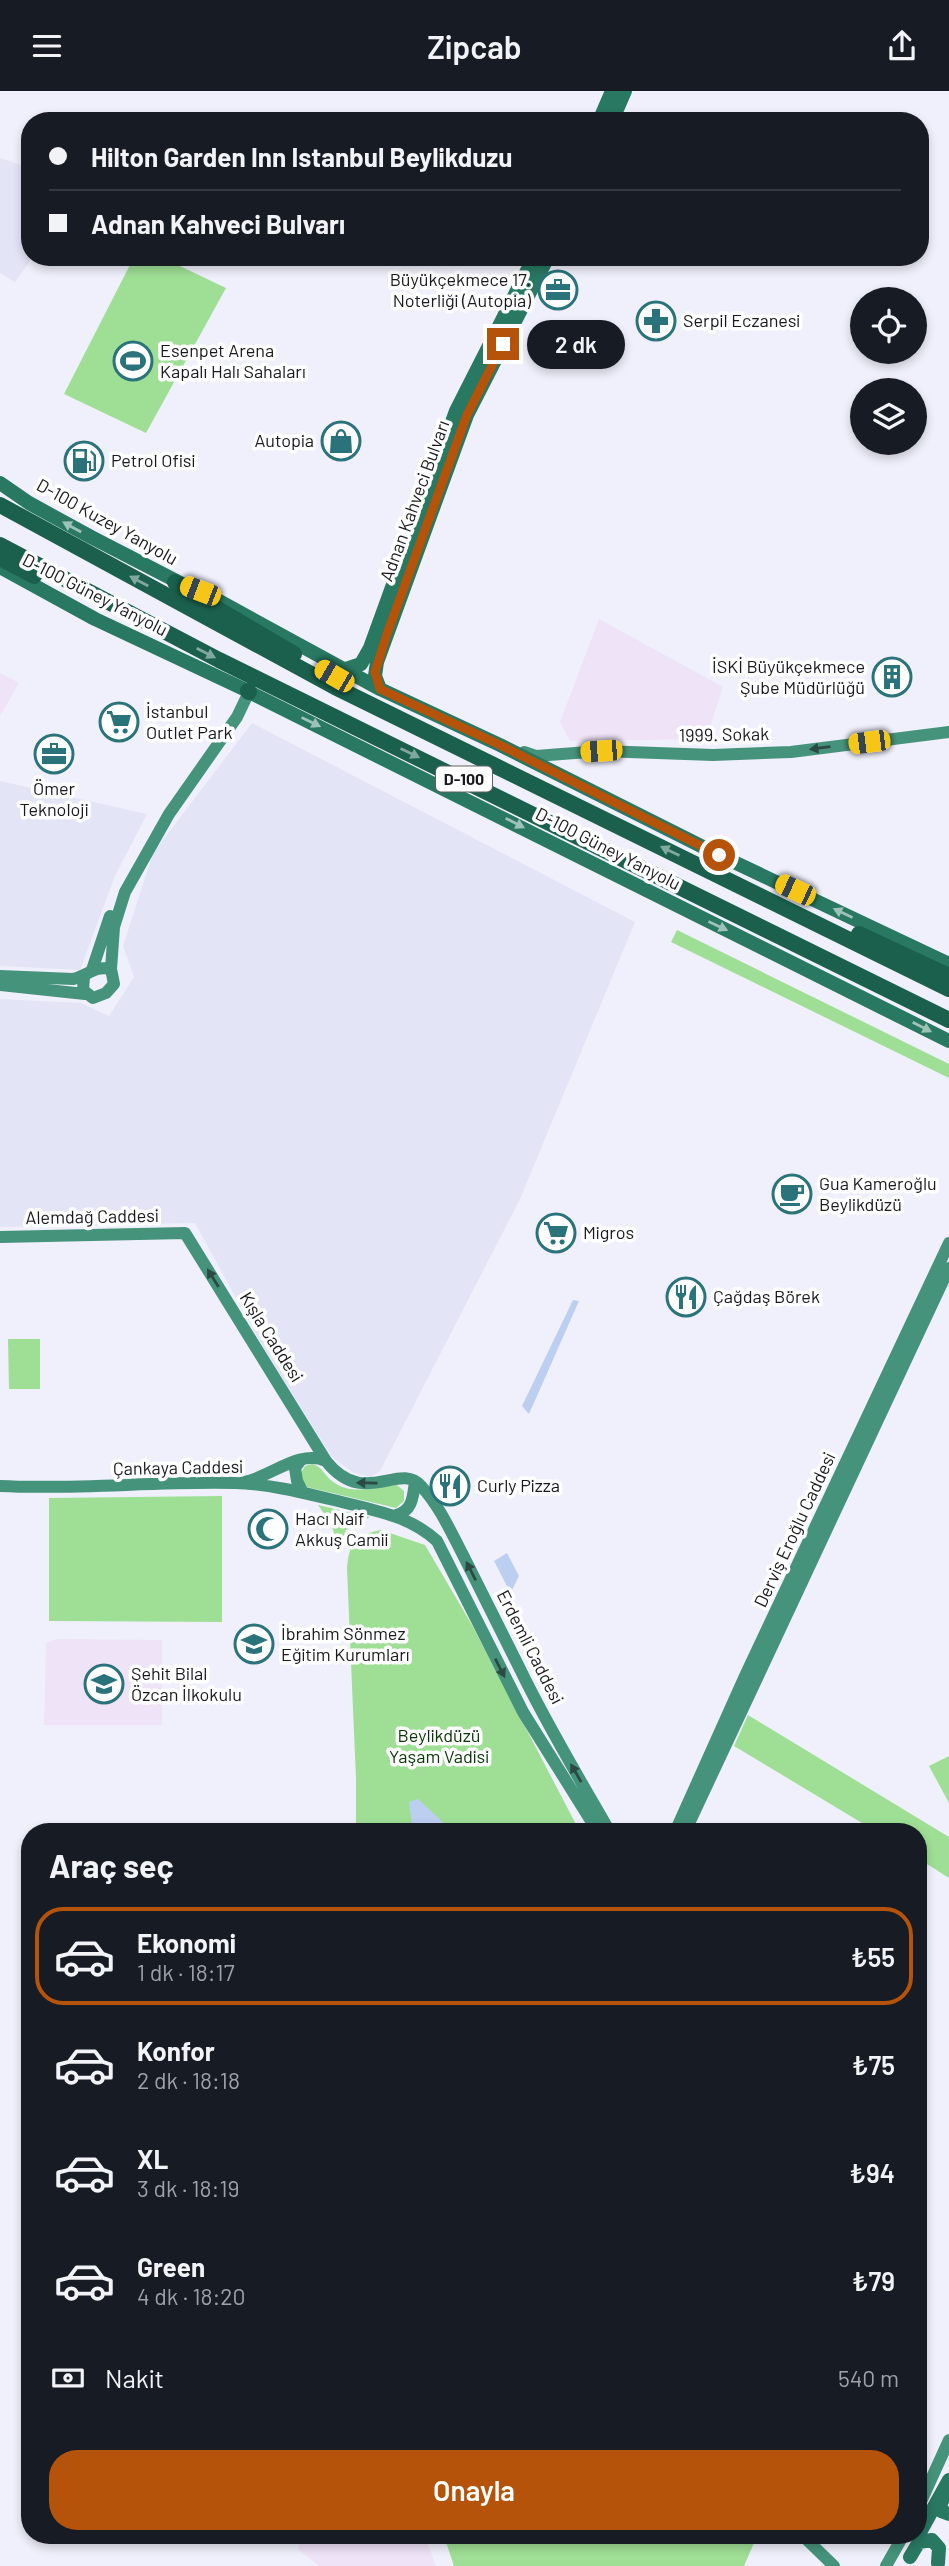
<!DOCTYPE html>
<html lang="tr">
<meta charset="utf-8">
<style>
body{margin:0;font-family:Barlow,sans-serif;background:#242831;color:#f1f3f6;height:100vh;display:flex;flex-direction:column;font-size:26px;white-space:nowrap}
*{box-sizing:border-box;margin:0}
p{font-size:23px;color:#9ea1a6}
.icon{flex:none;width:38px;height:38px;fill:none;stroke:currentColor;stroke-width:2;stroke-linecap:round;stroke-linejoin:round}
.map{position:relative;flex:1;overflow:hidden}
.side{position:absolute;left:21px;top:1732px;width:906px;height:721px;display:flex;flex-direction:column;background:#171b24;border-radius:28px;box-shadow:0 4px 10px #0003}
.side>*{flex:none}
.banner{position:absolute;left:21px;top:21px;width:908px;height:154px;border-radius:28px;box-shadow:0 4px 10px #0003;display:grid;align-content:center;height:154px;padding:0 28px;background:#171b24}
.buttons{position:absolute;left:850px;top:196px;display:grid;gap:14px}
.buttons a{display:grid;place-items:center;width:77px;height:77px;border-radius:50%;background:#171b24;box-shadow:0 4px 10px #0003;font-size:35px}
.end{position:absolute;width:32px;height:32px;margin:-16px;border:9px solid #b45309;background:#fff;box-shadow:0 0 0 4px #fff}
.from{border-radius:50%}
.bubble{position:absolute;height:49px;border-radius:24px;background:#171b24;box-shadow:0 4px 10px #0003;font-size:23px;font-weight:600;line-height:49px;text-align:center}
.car{position:absolute;width:21px;height:42px;margin:-21px -10px;border-radius:9px;box-shadow:0 0 5px 2px #0007;background:linear-gradient(#f5c518 24%,#345 0 40%,#f5c518 0 76%,#345 0 86%,#f5c518 0)}
.banner b{display:flex;align-items:center;gap:24px;height:66px;font-size:26px}
.banner b+b{border-top:2px solid #363941}
.banner i{width:18px;height:18px;background:#f1f3f6}
ul{padding:0;list-style:none}
li{display:flex;align-items:center;gap:21px;height:98px;margin:0 14px 10px;padding:0 14px;border:4px solid transparent;border-radius:28px}
li div{flex:1}
li b{display:block;font-size:26px}
li em{font-style:normal;font-weight:600}
li.on{border-color:#b45309}
li>.icon{width:63px;height:63px;stroke-width:1.5}
h2{padding:0 28px;font-size:32px;line-height:84px}
.pay{display:flex;align-items:center;gap:18px;height:77px;padding:0 28px;font-size:26px}
.pay p{margin-inline-start:auto}
.action{display:flex;gap:14px;margin-top:auto;padding:14px 28px}
.action a{flex:1;height:80px;border-radius:28px;background:#b45309;color:#fff;font-size:28px;font-weight:600;line-height:80px;text-align:center}
header{display:flex;justify-content:space-between;align-items:center;height:91px;padding:0 28px;background:#171b24;font-size:32px;font-weight:600}
.map>svg:first-child{display:block}
.built{fill:#e4e4f7}
.education{fill:#eee3f7}
.green{fill:#9fdf95}
.water{fill:#bdcff0}
.lines{fill:none;stroke-linecap:round;stroke-linejoin:round}
.secondary{stroke:#46937b;stroke-width:12}
.primary{stroke:#287862;stroke-width:14}
.highway{stroke:#1a604d;stroke-width:16}
.oneway{fill:#9ec2b8}
.oneway2{fill:#81a89d}
.oneway3{fill:#2b4a43}
.route{stroke:#b45309;stroke-width:9}
.labels{text-anchor:middle;stroke-width:7;stroke-linejoin:round;paint-order:stroke}
.shield{fill:#fff;stroke:#5e5e61;stroke-width:2}
.shield-label{font-size:16px;font-weight:bold;fill:#19191d}
.poi-label{font-size:18px;fill:#19191d;stroke:#fff;text-anchor:start}
.street-label{font-size:18px;fill:#19191d;stroke:#fff}
.park-label{font-size:18px;fill:#063501;stroke:#fff}
</style>
<header><svg class="icon" aria-label="menu" viewBox="0 0 24 24"><path d="M4 6h16M4 12h16M4 18h16"/></svg>Zipcab<svg class="icon" aria-label="share" viewBox="0 0 24 24"><path d="M12 15V3M7 8l5-5 5 5M5 13v7h14v-7"/></svg></header>
<div class="map">
<svg width="949" height="2475" viewBox="0 0 949 2475">
<rect width="100%" height="100%" fill="#f0f0fc"/>
<path class="built" d="M0 67 30 77V166H33L15 191 0 182Z
M252 632 635 831 520 1108 380 1380 371 1386 354 1382 332 1366 264 1258 195 1132 0 1136V908L81 912 109 925 134 886 123 855 153 762Z
M0 690 147 723 115 785 80 879 0 875Z"/>
<path class="education" d="M599 528 723 596 706 648 570 650 560 631Z
M0 582 19 592 0 625Z
M57 1548 162 1549V1634H44L46 1552Z
M300 2445H425L436 2475H319L298 2458Z"/>
<path class="green" d="M134 166H161L226 197 146 342 64 303Z
M677 839 949 973V987L671 851Z
M8 1248H40V1298H9Z
M312 1373C323 1376 324 1384 332 1390 353 1406 374 1395 397 1394L404 1400V1410L396 1417 307 1396 302 1391 301 1382 305 1375Z
M222 1405V1531L49 1530V1407Z
M318 1414 370 1426 346 1439 339 1457 331 1433Z
M381 1439 425 1454 472 1534 580 1741H356V1688L347 1478C349 1452 355 1444 381 1439Z
M748 1624 949 1746V1787L919 1768V1741H877L734 1655Z
M949 1665V1712L929 1675Z
M444 2445H757L744 2475H454Z"/>
<path class="water" d="M573 1209 579 1210 529 1323 522 1315Z
M507 1462 519 1485 512 1499H509L494 1470Z
M418 1708 448 1736 473 1741H413L409 1711Z"/>
<g class="lines">
<path class="secondary" d="M524 661 536 665 601 660 713 664 791 661 949 641
M111 878 114 836 125 801 169 723 237 626 249 601
M92 879 110 825
M0 885 73 888C88 885 94 874 111 878L114 893 106 902 93 907 83 899 84 886
M0 894 85 903
M0 1146 185 1142 326 1370C364 1418 399 1370 421 1395 439 1414 451 1441 463 1464 482 1502 501 1540 520 1578 547 1634 579 1687 610 1741
M301 1369 295 1377 297 1390 303 1402
M244 1391C271 1386 299 1358 326 1370
M0 1395C78 1399 156 1390 235 1392 273 1393 312 1404 350 1413 382 1421 412 1427 437 1450L523 1621 598 1741
M396 1424C413 1420 413 1405 415 1390
M675 1741 745 1585 949 1152
M685 1741 949 1177
M919 2415 949 2349
M803 2445 834 2475
M886 2475 903 2445"/>
<path class="primary" d="M599 30 612 0
M612 30 625 0
M0 392 29 412 91 446 186 495
M0 476 95 528 248 600
M208 504 380 598 500 654 719 764 949 873
M343 579 361 573 370 557 456 320 534 166
M380 598 375 585 377 571 467 324 548 166
M249 601 949 950
M944 2405 940 2415 941 2420 949 2423
M919 2443 949 2389
M910 2466 919 2451 932 2449 939 2457 938 2472"/>
<path class="highway" d="M0 414 335 596 949 898
M0 454 219 569 949 929
M0 467 34 485
M175 491 209 513 294 563
M248 600 249 601
M859 843 949 885"/>
</g>
<defs><path id="oneway-solid" d="M-6-.8H1V-3.2L6.5 0L1 3.2V.8H-6Z" transform="scale(1.75)"/></defs>
<g class="oneway">
<use href="#oneway-solid" transform="translate(72 436) rotate(-151)"/>
<use href="#oneway-solid" transform="translate(311 631) rotate(26)"/>
<use href="#oneway-solid" transform="translate(515 732) rotate(27)"/>
<use href="#oneway-solid" transform="translate(843 822) rotate(-155)"/>
<use href="#oneway-solid" transform="translate(718 835) rotate(25)"/>
<use href="#oneway-solid" transform="translate(922 936) rotate(27)"/>
</g>
<g class="oneway2">
<use href="#oneway-solid" transform="translate(139 490) rotate(-152)"/>
<use href="#oneway-solid" transform="translate(206 562) rotate(27)"/>
<use href="#oneway-solid" transform="translate(410 662) rotate(26)"/>
<use href="#oneway-solid" transform="translate(670 760) rotate(-154)"/>
</g>
<g class="oneway3">
<use href="#oneway-solid" transform="translate(820 657) rotate(173)"/>
<use href="#oneway-solid" transform="translate(213 1187) rotate(-122)"/>
<use href="#oneway-solid" transform="translate(367 1392) rotate(-179)"/>
<use href="#oneway-solid" transform="translate(471 1480) rotate(-117)"/>
<use href="#oneway-solid" transform="translate(500 1577) rotate(63)"/>
<use href="#oneway-solid" transform="translate(576 1682) rotate(-120)"/>
</g>
<g class="lines">
<path class="route" d="M503 253 467 324 387 543 375 581 380 598 500 654 719 764"/>
</g>
<defs>
<symbol id="office-ring" viewBox="-11 -11 22 22"><circle r="9.5" fill="#fff" stroke="#2a737b" stroke-width="1.5"/><path d="M-6-3h4V-5.5h4V-3h4V5H-6ZM-1-4.5V-3h2v-1.5ZM-6 0V1H6V0Z" fill="#2a737b"/></symbol>
<symbol id="pharmacy-ring" viewBox="-11 -11 22 22"><circle r="9.5" fill="#fff" stroke="#2a737b" stroke-width="1.5"/><path d="M-2-6h4v4h4v4h-4v4h-4v-4h-4v-4h4Z" fill="#2a737b"/></symbol>
<symbol id="stadium-ring" viewBox="-11 -11 22 22"><circle r="9.5" fill="#fff" stroke="#2a737b" stroke-width="1.5"/><path d="M0-5a6.5 5 0 1 0 0 10a6.5 5 0 1 0 0-10ZM-3.5-1.8h7v3.6h-7Z" fill="#2a737b"/></symbol>
<symbol id="shop-ring" viewBox="-11 -11 22 22"><circle r="9.5" fill="#fff" stroke="#2a737b" stroke-width="1.5"/><path d="M-5-2.5h2.3a2.7 3.5 0 0 1 5.4 0H5L5.5 6h-11ZM-1.5-2.5h3a1.5 2.3 0 0 0-3 0Z" fill="#2a737b"/></symbol>
<symbol id="fuel-ring" viewBox="-11 -11 22 22"><circle r="9.5" fill="#fff" stroke="#2a737b" stroke-width="1.5"/><path d="M-5.5-6h7V0h2V4h1.3V-2.5L3-4.5l.8-.8L6-3V5H2.5V1h-1V6h-7ZM-4.2-4.7v3.2H.2V-4.7Z" fill="#2a737b"/></symbol>
<symbol id="building-ring" viewBox="-11 -11 22 22"><circle r="9.5" fill="#fff" stroke="#2a737b" stroke-width="1.5"/><path d="M-4-6H4V6H1V3H-1V6H-4ZM-2.5-4.3h1.7v1.8h-1.7ZM.8-4.3h1.7v1.8H.8ZM-2.5-1h1.7V.8h-1.7ZM.8-1h1.7V.8H.8Z" fill="#2a737b"/></symbol>
<symbol id="supermarket-ring" viewBox="-11 -11 22 22"><circle r="9.5" fill="#fff" stroke="#2a737b" stroke-width="1.5"/><path d="M-6-5.5h2.5l.6 2H6L4.5 2H-2.5L-4.4-4H-6ZM-1.5 3.2a1.3 1.3 0 1 0 .1 0ZM3 3.2a1.3 1.3 0 1 0 .1 0Z" fill="#2a737b"/></symbol>
<symbol id="cafe-ring" viewBox="-11 -11 22 22"><circle r="9.5" fill="#fff" stroke="#2a737b" stroke-width="1.5"/><path d="M-5.5-4.5H6V0H3Q3 3.5 0 3.5H-2.5Q-5.5 3.5-5.5 0ZM3-3.2v2h1.7v-2ZM-6 4.5H4V6H-6Z" fill="#2a737b"/></symbol>
<symbol id="restaurant-ring" viewBox="-11 -11 22 22"><circle r="9.5" fill="#fff" stroke="#2a737b" stroke-width="1.5"/><path d="M-5-6h1v4h1v-4h1v4h1v-4h1v5L-1.5 .5V6h-2V.5L-5-1ZM5-6V6H3V1.5H1.5Q1.5-4 5-6Z" fill="#2a737b"/></symbol>
<symbol id="mosque-ring" viewBox="-11 -11 22 22"><circle r="9.5" fill="#fff" stroke="#2a737b" stroke-width="1.5"/><path d="M3.5-4.9A6 6 0 1 0 3.5 4.9A5 5 0 1 1 3.5-4.9Z" fill="#2a737b"/></symbol>
<symbol id="school-ring" viewBox="-11 -11 22 22"><circle r="9.5" fill="#fff" stroke="#2a737b" stroke-width="1.5"/><path d="M0-5L7-2L0 1L-7-2ZM-4 1L0 2.5L4 1V4Q0 6-4 4Z" fill="#2a737b"/></symbol>
</defs>
<g fill-rule="evenodd">
<use href="#office-ring" x="536" y="177" width="44" height="44"/>
<use href="#pharmacy-ring" x="634" y="208" width="44" height="44"/>
<use href="#stadium-ring" x="111" y="248" width="44" height="44"/>
<use href="#shop-ring" x="319" y="328" width="44" height="44"/>
<use href="#fuel-ring" x="62" y="348" width="44" height="44"/>
<use href="#building-ring" x="870" y="564" width="44" height="44"/>
<use href="#supermarket-ring" x="97" y="609" width="44" height="44"/>
<use href="#office-ring" x="32" y="641" width="44" height="44"/>
<use href="#cafe-ring" x="770" y="1081" width="44" height="44"/>
<use href="#supermarket-ring" x="534" y="1120" width="44" height="44"/>
<use href="#restaurant-ring" x="664" y="1184" width="44" height="44"/>
<use href="#restaurant-ring" x="428" y="1373" width="44" height="44"/>
<use href="#mosque-ring" x="246" y="1416" width="44" height="44"/>
<use href="#school-ring" x="232" y="1531" width="44" height="44"/>
<use href="#school-ring" x="82" y="1571" width="44" height="44"/>
</g>
<g class="labels">
<rect class="shield" x="436" y="675.5" width="56" height="25" rx="5"/>
<g class="shield-label">
<text x="464" y="694">D-100</text>
</g>
<g class="poi-label">
<text x="531" y="195" text-anchor="end">Büyükçekmece 17.<tspan x="531" dy="21">Noterliği (Autopia)</tspan></text>
<text x="683" y="236">Serpil Eczanesi</text>
<text x="160" y="266">Esenpet Arena<tspan x="160" dy="21">Kapalı Halı Sahaları</tspan></text>
<text x="314" y="356" text-anchor="end">Autopia</text>
<text x="111" y="376">Petrol Ofisi</text>
<text x="865" y="582" text-anchor="end">İSKİ Büyükçekmece<tspan x="865" dy="21">Şube Müdürlüğü</tspan></text>
<text x="146" y="627">İstanbul<tspan x="146" dy="21">Outlet Park</tspan></text>
<text x="54" y="704" text-anchor="middle">Ömer<tspan x="54" dy="21">Teknoloji</tspan></text>
<text x="819" y="1099">Gua Kameroğlu<tspan x="819" dy="21">Beylikdüzü</tspan></text>
<text x="583" y="1148">Migros</text>
<text x="713" y="1212">Çağdaş Börek</text>
<text x="477" y="1401">Curly Pizza</text>
<text x="295" y="1434">Hacı Naif<tspan x="295" dy="21">Akkuş Camii</tspan></text>
<text x="281" y="1549">İbrahim Sönmez<tspan x="281" dy="21">Eğitim Kurumları</tspan></text>
<text x="131" y="1589">Şehit Bilal<tspan x="131" dy="21">Özcan İlkokulu</tspan></text>
</g>
<g class="street-label">
<text transform="translate(415 410) rotate(-70)" y="6">Adnan Kahveci Bulvarı</text>
<text transform="translate(107 431) rotate(29)" y="6">D-100 Kuzey Yanyolu</text>
<text transform="translate(95 504) rotate(27)" y="6">D-100 Güney Yanyolu</text>
<text transform="translate(724 644) rotate(-1)" y="6">1999. Sokak</text>
<text transform="translate(608 758) rotate(27)" y="6">D-100 Güney Yanyolu</text>
<text transform="translate(92 1126) rotate(-1)" y="6">Alemdağ Caddesi</text>
<text transform="translate(271 1246) rotate(58)" y="6">Kışla Caddesi</text>
<text transform="translate(178 1377) rotate(-1)" y="6">Çankaya Caddesi</text>
<text transform="translate(795 1439) rotate(-65)" y="6">Derviş Eroğlu Caddesi</text>
<text transform="translate(530 1556) rotate(63)" y="6">Erdemli Caddesi</text>
</g>
<g class="park-label">
<text x="439" y="1651">Beylikdüzü<tspan x="439" dy="21">Yaşam Vadisi</tspan></text>
</g>
</g>
</svg>
<div class="buttons">
<a><svg class="icon" aria-label="locate" viewBox="0 0 24 24"><circle cx="12" cy="12" r="6"/><path d="M12 2v4M12 18v4M2 12h4M18 12h4"/></svg></a>
<a><svg class="icon" aria-label="layers" viewBox="0 0 24 24"><path d="M12 4l9 5-9 5-9-5zM3 14l9 5 9-5"/></svg></a>
</div>
<i class="end from" style="left:719px;top:764px"></i>
<i class="end" style="left:503px;top:253px"></i>
<div class="bubble" style="left:527px;top:229px;width:98px">2 dk</div>
<i class="car" style="left:200px;top:500px;rotate:291deg"></i>
<i class="car" style="left:334px;top:585px;rotate:300deg"></i>
<i class="car" style="left:869px;top:651px;rotate:263deg"></i>
<i class="car" style="left:601px;top:660px;rotate:266deg"></i>
<i class="car" style="left:795px;top:799px;rotate:295deg"></i>
<div class="banner">
<b><i class="from"></i>Hilton Garden Inn Istanbul Beylikduzu</b>
<b><i></i>Adnan Kahveci Bulvarı</b>
</div>
<section class="side">
<h2>Araç seç</h2>
<ul>
<li class="on"><svg class="icon" aria-label="car" viewBox="0 0 24 24"><path d="M5 17H2v-5l4-1 3-4h7l3 4 3 1v5h-3M9 17h6M6 11h13"/><circle cx="7" cy="17" r="2"/><circle cx="17" cy="17" r="2"/></svg><div><b>Ekonomi</b><p>1 dk · 18:17</p></div><em>₺55</em></li>
<li><svg class="icon" aria-label="car" viewBox="0 0 24 24"><path d="M5 17H2v-5l4-1 3-4h7l3 4 3 1v5h-3M9 17h6M6 11h13"/><circle cx="7" cy="17" r="2"/><circle cx="17" cy="17" r="2"/></svg><div><b>Konfor</b><p>2 dk · 18:18</p></div><em>₺75</em></li>
<li><svg class="icon" aria-label="car" viewBox="0 0 24 24"><path d="M5 17H2v-5l4-1 3-4h7l3 4 3 1v5h-3M9 17h6M6 11h13"/><circle cx="7" cy="17" r="2"/><circle cx="17" cy="17" r="2"/></svg><div><b>XL</b><p>3 dk · 18:19</p></div><em>₺94</em></li>
<li><svg class="icon" aria-label="car" viewBox="0 0 24 24"><path d="M5 17H2v-5l4-1 3-4h7l3 4 3 1v5h-3M9 17h6M6 11h13"/><circle cx="7" cy="17" r="2"/><circle cx="17" cy="17" r="2"/></svg><div><b>Green</b><p>4 dk · 18:20</p></div><em>₺79</em></li>
</ul>
<div class="pay"><svg class="icon" aria-label="cash" viewBox="0 0 24 24"><path d="M3 7h18v10H3z"/><circle cx="12" cy="12" r="2"/></svg>Nakit<p>540 m</p></div>
<div class="action"><a>Onayla</a></div>
</section>
</div>
